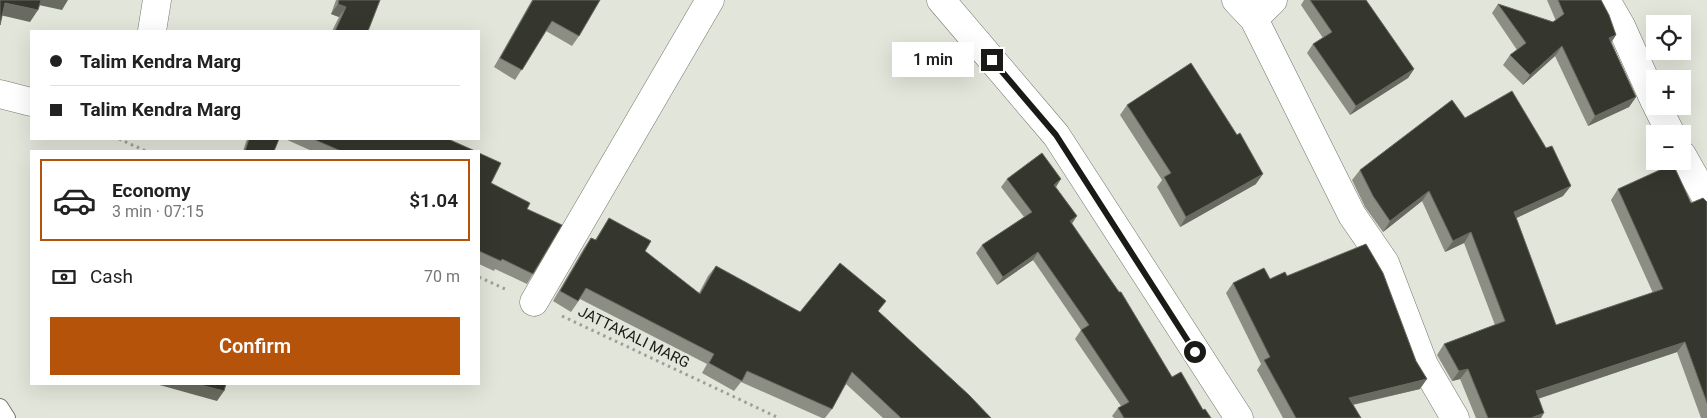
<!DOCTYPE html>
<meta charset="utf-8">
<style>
body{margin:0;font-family:Roboto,sans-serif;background:#f2f2f2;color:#222;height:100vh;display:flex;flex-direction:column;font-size:19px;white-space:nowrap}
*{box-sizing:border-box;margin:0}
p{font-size:16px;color:#767676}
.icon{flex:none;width:28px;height:28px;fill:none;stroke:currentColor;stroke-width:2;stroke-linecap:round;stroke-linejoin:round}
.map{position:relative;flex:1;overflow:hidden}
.panel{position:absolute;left:30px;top:150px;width:450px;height:235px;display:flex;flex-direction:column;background:#fff;border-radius:0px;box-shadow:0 5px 20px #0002}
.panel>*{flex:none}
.hud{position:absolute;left:30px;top:30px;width:450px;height:110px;border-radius:0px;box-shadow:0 5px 20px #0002;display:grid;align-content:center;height:110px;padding:0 20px;background:#fff}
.fabs{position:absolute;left:1646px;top:15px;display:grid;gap:10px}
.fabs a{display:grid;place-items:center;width:45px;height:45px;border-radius:0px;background:#fff;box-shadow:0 5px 20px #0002;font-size:25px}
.end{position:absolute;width:22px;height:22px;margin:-11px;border:6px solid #1a1b16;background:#fff;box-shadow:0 0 0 2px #fff}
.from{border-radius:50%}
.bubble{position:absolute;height:35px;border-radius:0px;background:#fff;box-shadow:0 5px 20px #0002;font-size:16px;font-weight:600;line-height:35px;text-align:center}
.hud b{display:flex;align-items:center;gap:18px;height:48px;font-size:19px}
.hud b+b{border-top:1px solid #e0e0e0}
.hud i{width:12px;height:12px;background:#222}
ul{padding:9px 0 0;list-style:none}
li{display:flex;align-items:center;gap:15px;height:82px;margin:0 10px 8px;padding:0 10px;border:2px solid #e0e0e0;border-radius:0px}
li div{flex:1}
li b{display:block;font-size:19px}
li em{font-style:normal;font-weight:600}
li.active{border-color:#b45309}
li>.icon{width:45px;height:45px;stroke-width:1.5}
.pay{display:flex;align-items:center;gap:12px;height:55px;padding:0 20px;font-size:19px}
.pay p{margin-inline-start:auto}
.cta{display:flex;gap:10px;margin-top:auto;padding:10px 20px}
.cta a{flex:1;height:58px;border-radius:0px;background:#b45309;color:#fff;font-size:20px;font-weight:600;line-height:58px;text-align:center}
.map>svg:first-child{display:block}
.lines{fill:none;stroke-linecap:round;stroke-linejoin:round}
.lane-casing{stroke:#74776d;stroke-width:18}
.street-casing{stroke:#74776d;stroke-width:29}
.secondary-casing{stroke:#74776d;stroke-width:29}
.path{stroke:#9ea097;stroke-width:3;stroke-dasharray:2.5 4;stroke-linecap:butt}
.lane{stroke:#fff;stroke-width:16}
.street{stroke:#fff;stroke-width:28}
.secondary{stroke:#fff;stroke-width:28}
.wall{fill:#8c8e84}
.shaded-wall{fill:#696b61}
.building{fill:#35372e;stroke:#696b61}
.route{stroke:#1a1b16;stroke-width:6}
.labels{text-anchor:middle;stroke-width:5;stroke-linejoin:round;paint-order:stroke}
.street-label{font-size:15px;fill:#1a1b16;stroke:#e2e5d9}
</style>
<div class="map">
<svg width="1707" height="418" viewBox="0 0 1707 418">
<rect width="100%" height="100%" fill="#e2e5d9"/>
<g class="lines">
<defs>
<path id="lane" d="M0 407 7 418"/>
<path id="street" d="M1236 0 1254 19 1273 0
M1606 0 1621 26 1655 102
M1254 19 1352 215 1385 263 1424 365 1455 418
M152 31 157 0
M0 94 31 102
M1657 106 1671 134
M1682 155 1707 199
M534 302 710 0"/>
<path id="secondary" d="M941 0 1056 135 1239 418"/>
</defs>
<use href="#lane" class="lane-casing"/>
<use href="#street" class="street-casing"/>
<use href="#secondary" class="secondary-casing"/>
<path class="path" d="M119 139 146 151
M479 277 505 289
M562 316 779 418"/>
<use href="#lane" class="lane"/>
<use href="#street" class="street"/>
<use href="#secondary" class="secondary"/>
</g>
<path class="wall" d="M336 0H380L368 31H332L339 17 331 14Z
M532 0H600L579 36 572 46 546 31 515 80 494 67Z
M1304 0H1366L1414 69 1408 78 1350 115 1307 53 1313 44 1323 38 1301 5Z
M1547 0H1601L1616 35 1611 43 1636 97 1629 107 1588 126 1555 56 1523 85 1503 65 1510 55 1517 50 1492 13 1498 4 1553 22 1556 21Z
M1127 105 1256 184 1180 227 1157 187 1162 180 1120 115Z
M1465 118 1563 196 1516 218 1556 325 1653 293 1611 200 1618 189 1691 203 1707 202V418H1701L1677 352 1538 399 1541 418H1476L1460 379 1452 381 1437 355 1444 344 1495 325 1464 243 1445 252 1422 201 1383 232 1365 207 1352 180 1360 170Z
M247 139H279L274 151H243Z
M285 139H448L475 151H312Z
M479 153 491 183 527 209 533 274 527 284 495 269 494 271 479 264Z
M1007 179 1056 187 1077 216 1072 224 1172 377 1211 418H1114L1112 416 1118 408 1121 406 1075 339 1081 330 1033 260 997 285 976 253 982 245 1024 217 1001 187Z
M609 218 645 251 699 293 708 276 716 266 800 312H879L991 418H883L846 384 832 409 825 418H822L741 382 734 391 702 373 707 364 580 299 571 312 553 301 584 248 591 238 595 240Z
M1287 276 1420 389 1353 405 1361 418H1283L1257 370 1261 364 1226 293 1233 283 1270 279Z"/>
<path class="shaded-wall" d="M37 0H68L62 10 34 4Z
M5 3 38 10 30 22 0 15Z
M338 4 346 7 339 17 331 14Z
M1616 35 1609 45V38Z
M1562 46 1555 56 1523 85 1530 75Z
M1414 69 1408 78 1350 115 1356 106Z
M1636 97 1629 107 1588 126 1595 116Z
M1263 174 1256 184 1180 227 1186 217Z
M1061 179 1056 187 1054 185Z
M1571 186 1563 196 1506 223 1514 212Z
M1429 191 1422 201 1383 232 1390 221Z
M1077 216 1071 224 1070 221Z
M1471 232 1464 243 1445 252 1453 241Z
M1038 252 1033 260 997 285 1003 277Z
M1685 342 1677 352 1528 402 1536 391Z
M1468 369 1460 379 1452 381 1459 371Z
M1427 379 1420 389 1342 407 1349 398Z
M156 384H197L224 391 217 401Z
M1544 413 1541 418H1531Z"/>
<path class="building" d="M0 0H41L38 10 5 3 0 25Z
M339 0H380L368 31H335L346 7 338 4Z
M533 0H600L579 36 552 21 522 70 500 58Z
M1310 0H1366L1414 69 1356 106 1313 44 1332 32Z
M1558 0H1601L1609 15 1616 35 1609 38 1636 97 1595 116 1562 46 1530 75 1510 55 1526 43 1498 4 1553 22 1564 14Z
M1191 63 1237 135 1240 133 1263 174 1186 217 1164 177 1171 173 1127 105Z
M1512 91 1546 148 1552 146 1571 186 1514 212 1556 325 1663 289 1618 189 1673 164 1691 203 1703 198 1707 202V403L1685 342 1536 391 1544 413 1531 418H1488L1468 369 1459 371 1444 344 1505 321 1471 232 1453 241 1429 191 1390 221 1373 196 1360 170 1452 100 1465 118Z
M249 139H279L274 151H245Z
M313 139H448L475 151H341Z
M479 153 501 163 491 183 530 203 527 209 562 225 533 274 502 259 501 261 479 251Z
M1042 153 1061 179 1054 185 1077 216 1070 221 1119 292H1121L1172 377 1181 372 1203 410 1205 409 1211 418H1124L1118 408 1129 402 1081 330 1089 325 1038 252 1003 277 982 245 1032 212 1007 179Z
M609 218 651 241 645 251 700 294 716 266 800 312 840 263 886 301 878 311 969 395 991 418H901L852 372 832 409 747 371 742 381 709 363 714 354 586 288 578 301 560 291 591 238 596 240Z
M1366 244 1383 273 1416 361 1427 379 1349 398 1361 418H1296L1264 360 1270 357 1233 283 1264 268 1270 279 1285 272 1287 276Z
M197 384H226L224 391Z"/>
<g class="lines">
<path class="route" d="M992 60 1056 135 1195 352"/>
</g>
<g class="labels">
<g class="street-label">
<text transform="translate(634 337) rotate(26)" y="5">JATTAKALI MARG</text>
</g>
</g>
</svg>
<div class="fabs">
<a><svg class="icon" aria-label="locate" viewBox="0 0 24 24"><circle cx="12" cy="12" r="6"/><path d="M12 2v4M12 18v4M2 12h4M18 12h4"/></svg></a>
<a>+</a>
<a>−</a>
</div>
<i class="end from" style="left:1195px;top:352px"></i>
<i class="end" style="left:992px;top:60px"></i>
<div class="bubble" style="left:892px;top:42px;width:82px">1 min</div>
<div class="hud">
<b><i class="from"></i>Talim Kendra Marg</b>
<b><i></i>Talim Kendra Marg</b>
</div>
<section class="panel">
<ul>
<li class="active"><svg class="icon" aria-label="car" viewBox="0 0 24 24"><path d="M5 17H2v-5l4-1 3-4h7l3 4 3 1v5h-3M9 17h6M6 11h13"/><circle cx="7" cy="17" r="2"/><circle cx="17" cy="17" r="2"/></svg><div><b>Economy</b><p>3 min · 07:15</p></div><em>$1.04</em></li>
</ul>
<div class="pay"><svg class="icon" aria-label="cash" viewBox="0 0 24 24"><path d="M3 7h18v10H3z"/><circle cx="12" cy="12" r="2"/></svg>Cash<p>70 m</p></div>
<div class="cta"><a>Confirm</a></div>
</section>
</div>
